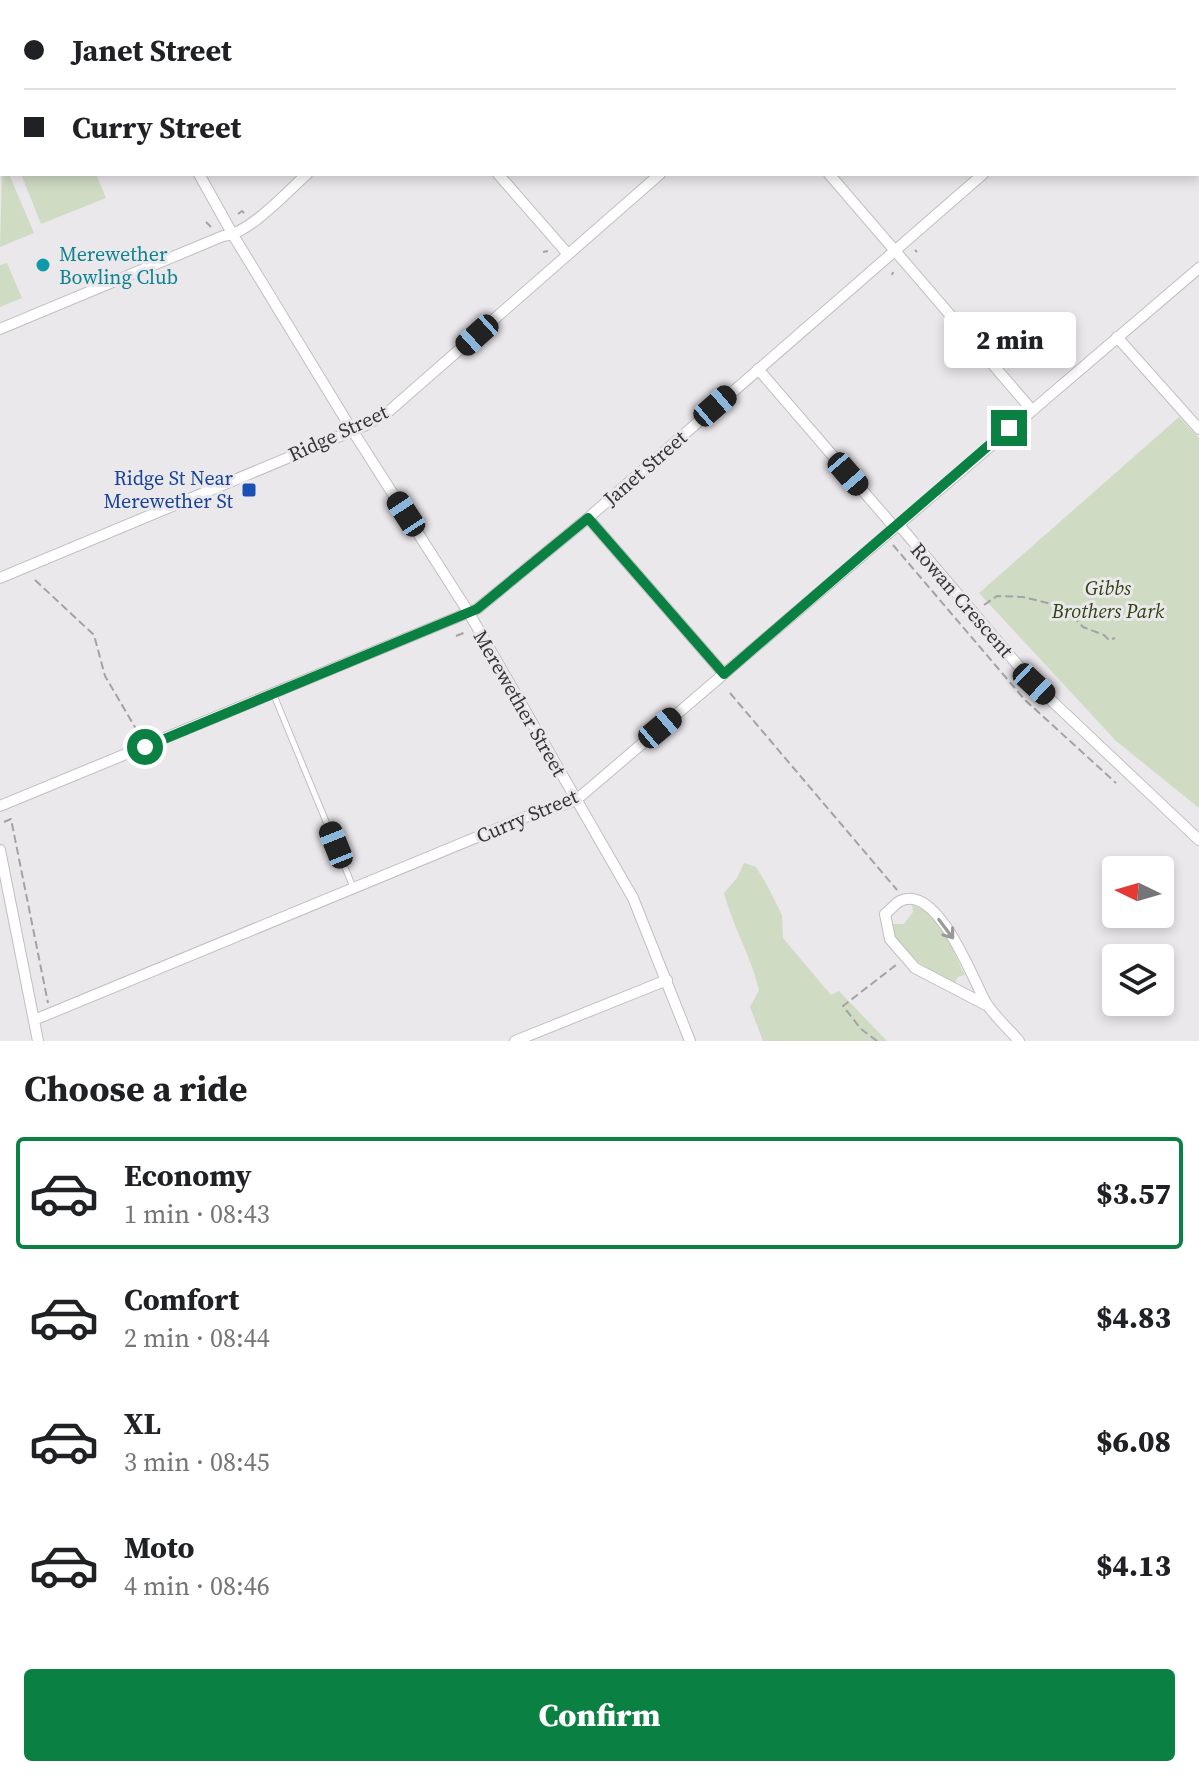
<!DOCTYPE html>
<meta charset="utf-8">
<style>
body{margin:0;font-family:"Source Serif 4",serif;background:#f2f2f2;color:#202124;height:100vh;display:flex;flex-direction:column;font-size:30px;white-space:nowrap}
*{box-sizing:border-box;margin:0}
p{font-size:26px;color:#757577}
.icon{flex:none;width:44px;height:44px;fill:none;stroke:currentColor;stroke-width:2;stroke-linecap:round;stroke-linejoin:round}
.map{position:relative;height:1041px;overflow:hidden}
.panel{display:flex;flex-direction:column;background:#fff;flex:1}
.panel>*{flex:none}
.guide{position:absolute;left:0px;top:0px;width:1200px;height:176px;box-shadow:0 4px 12px #0003;display:grid;align-content:center;height:176px;padding:0 24px;background:#fff}
.needle{width:52px;rotate:275deg}
.controls{position:absolute;left:1102px;top:856px;display:grid;gap:16px}
.controls a{display:grid;place-items:center;width:72px;height:72px;border-radius:8px;background:#fff;box-shadow:0 4px 12px #0003;font-size:40px}
.end{position:absolute;width:36px;height:36px;margin:-18px;border:10px solid #0b8043;background:#fff;box-shadow:0 0 0 4px #fff}
.from{border-radius:50%}
.bubble{position:absolute;height:56px;border-radius:8px;background:#fff;box-shadow:0 4px 12px #0003;font-size:26px;font-weight:800;line-height:56px;text-align:center}
.car{position:absolute;width:24px;height:48px;margin:-24px -12px;border-radius:10px;box-shadow:0 0 6px 2px #0007;background:linear-gradient(#222 24%,#8ab4d8 0 40%,#222 0 76%,#8ab4d8 0 86%,#222 0)}
.guide b{display:flex;align-items:center;gap:28px;height:76px;font-size:30px}
.guide b+b{border-top:2px solid #e0e0e0}
.guide i{width:20px;height:20px;background:#202124}
ul{padding:0;list-style:none}
li{display:flex;align-items:center;gap:24px;height:112px;margin:0 16px 12px;padding:0 8px;border:4px solid transparent;border-radius:8px}
li div{flex:1}
li b{display:block;font-size:30px}
li em{font-style:normal;font-weight:800}
li.selected{border-color:#0b8043}
li>.icon{width:72px;height:72px;stroke-width:1.5}
h2{padding:0 24px;font-size:36px;line-height:96px}
.cta{display:flex;gap:16px;margin-top:auto;padding:16px 24px}
.cta a{flex:1;height:92px;border-radius:8px;background:#0b8043;color:#fff;font-size:32px;font-weight:800;line-height:92px;text-align:center}
.map>svg:first-child{display:block}
.green{fill:#d0dbc4}
.lines{fill:none;stroke-linecap:round;stroke-linejoin:round}
.service-casing{stroke:#c1bec1;stroke-width:7}
.minor-casing{stroke:#c1bec1;stroke-width:12}
.path{stroke:#a5a2a6;stroke-width:2;stroke-dasharray:8 4;stroke-linecap:butt}
.service{stroke:#fff;stroke-width:5}
.minor{stroke:#fff;stroke-width:10}
.oneway{stroke:#9a9a9a}
.route{stroke:#0b8043;stroke-width:10}
.culture-dot{fill:#0f9aa8;stroke:#ebe8ec;stroke-width:3}
.transit-dot{fill:#1a4fb4;stroke:#ebe8ec;stroke-width:3}
.labels{text-anchor:middle;stroke-width:6;stroke-linejoin:round;paint-order:stroke}
.culture-label{font-size:20px;fill:#0d838f;stroke:#ebe8ec;text-anchor:start}
.street-label{font-size:20px;fill:#353436;stroke:#ebe8ec}
.transit-label{font-size:20px;fill:#164399;stroke:#ebe8ec;text-anchor:end}
.park-label{font-size:20px;font-style:italic;fill:#304311;stroke:#ebe8ec}
</style>
<div class="map">
<svg width="1199" height="1041" viewBox="0 0 1199 1041">
<rect width="100%" height="100%" fill="#ebe8ec"/>
<path class="green" d="M2 171V174H9L34 233 0 247Z
M21 174H96L106 198 41 224Z
M7 263 22 298 0 307V265Z
M1179 417 1199 438V808L1116 741 979 593Z
M744 863 756 867 767 885 782 915 783 938 831 995 839 991 887 1041H763L750 1007 759 990C751 956 733 927 724 893L737 878Z
M912 905C942 914 952 950 965 975L958 977 954 985C930 971 898 953 890 924H904L913 912Z"/>
<g class="lines">
<defs>
<path id="service" d="M273 693 353 887"/>
<path id="minor" d="M48 0 49 2
M103 0 104 2
M348 0 350 2
M680 0 681 2
M80 2 85 0
M506 2 508 0
M859 2 862 0
M1184 2 1186 0
M0 35 2 34
M199 174 233 235 347 422 469 613 633 898 690 1041
M498 174 567 253
M829 174 1031 409
M0 329 223 236C248 235 288 191 307 174
M1117 337 1199 429
M758 369 895 528
M588 518 724 674
M899 525 1034 684 1199 840
M0 578 364 426 388 412 660 174
M0 806 477 609 588 518 983 174
M0 850 38 1041
M988 1006 915 968 890 939 885 914C890 910 895 904 900 901 938 883 973 980 986 1003 995 1017 1009 1029 1019 1041
M34 1020 528 816 575 801 1199 268
M515 1041 667 980"/>
</defs>
<use href="#service" class="service-casing"/>
<use href="#minor" class="minor-casing"/>
<path class="path" d="M238 214 242 211 245 214
M206 222 211 227
M915 250 917 252
M543 252 548 251
M892 275 893 272
M893 545 1025 700 1116 783
M35 580 94 635 105 676 139 734
M984 605 997 596 1023 597 1056 605 1068 611 1083 627 1104 635 1109 640 1115 638
M456 636 466 632
M730 693 897 890
M4 822 11 819 48 1003
M877 1041 861 1029 843 1006 896 965"/>
<use href="#service" class="service"/>
<use href="#minor" class="minor"/>
</g>
<defs><path id="oneway-shaft" d="M-6 0H5M1.5-3L5.5 0L1.5 3" fill="none" stroke-width="1.6" stroke-linecap="round" stroke-linejoin="round" transform="scale(2)"/></defs>
<use class="oneway" href="#oneway-shaft" transform="translate(946 929) rotate(53)"/>
<g class="lines">
<path class="route" d="M145 747 477 609 588 518 724 674 1009 428"/>
</g>
<circle class="culture-dot" cx="43" cy="265" r="8"/>
<rect class="transit-dot" x="241" y="482" width="16" height="16" rx="4"/>
<g class="labels">
<g class="culture-label">
<text x="59" y="261">Merewether<tspan x="59" dy="23">Bowling Club</tspan></text>
</g>
<g class="street-label">
<text transform="translate(338 433) rotate(-25)" y="7">Ridge Street</text>
<text transform="translate(645 468) rotate(-41)" y="7">Janet Street</text>
<text transform="translate(962 600) rotate(49)" y="7">Rowan Crescent</text>
<text transform="translate(520 703) rotate(60)" y="7">Merewether Street</text>
<text transform="translate(527 816) rotate(-23)" y="7">Curry Street</text>
</g>
<g class="transit-label">
<text x="233" y="485">Ridge St Near<tspan x="233" dy="23">Merewether St</tspan></text>
</g>
<g class="park-label">
<text x="1108" y="595">Gibbs<tspan x="1108" dy="23">Brothers Park</tspan></text>
</g>
</g>
</svg>
<div class="controls">
<a><svg class="needle" viewBox="-14 -14 28 28"><path d="M0-13l5 13h-10z" fill="#e53935"/><path d="M0 13l5-13h-10z" fill="#757577"/></svg></a>
<a><svg class="icon" aria-label="layers" viewBox="0 0 24 24"><path d="M12 4l9 5-9 5-9-5zM3 14l9 5 9-5"/></svg></a>
</div>
<i class="end from" style="left:145px;top:747px"></i>
<i class="end" style="left:1009px;top:428px"></i>
<div class="bubble" style="left:944px;top:312px;width:132px">2 min</div>
<i class="car" style="left:477px;top:335px;rotate:228deg"></i>
<i class="car" style="left:715px;top:406px;rotate:49deg"></i>
<i class="car" style="left:848px;top:474px;rotate:139deg"></i>
<i class="car" style="left:406px;top:514px;rotate:327deg"></i>
<i class="car" style="left:1034px;top:684px;rotate:133deg"></i>
<i class="car" style="left:660px;top:728px;rotate:50deg"></i>
<i class="car" style="left:336px;top:845px;rotate:338deg"></i>
<div class="guide">
<b><i class="from"></i>Janet Street</b>
<b><i></i>Curry Street</b>
</div>
</div>
<section class="panel">
<h2>Choose a ride</h2>
<ul>
<li class="selected"><svg class="icon" aria-label="car" viewBox="0 0 24 24"><path d="M5 17H2v-5l4-1 3-4h7l3 4 3 1v5h-3M9 17h6M6 11h13"/><circle cx="7" cy="17" r="2"/><circle cx="17" cy="17" r="2"/></svg><div><b>Economy</b><p>1 min · 08:43</p></div><em>$3.57</em></li>
<li><svg class="icon" aria-label="car" viewBox="0 0 24 24"><path d="M5 17H2v-5l4-1 3-4h7l3 4 3 1v5h-3M9 17h6M6 11h13"/><circle cx="7" cy="17" r="2"/><circle cx="17" cy="17" r="2"/></svg><div><b>Comfort</b><p>2 min · 08:44</p></div><em>$4.83</em></li>
<li><svg class="icon" aria-label="car" viewBox="0 0 24 24"><path d="M5 17H2v-5l4-1 3-4h7l3 4 3 1v5h-3M9 17h6M6 11h13"/><circle cx="7" cy="17" r="2"/><circle cx="17" cy="17" r="2"/></svg><div><b>XL</b><p>3 min · 08:45</p></div><em>$6.08</em></li>
<li><svg class="icon" aria-label="car" viewBox="0 0 24 24"><path d="M5 17H2v-5l4-1 3-4h7l3 4 3 1v5h-3M9 17h6M6 11h13"/><circle cx="7" cy="17" r="2"/><circle cx="17" cy="17" r="2"/></svg><div><b>Moto</b><p>4 min · 08:46</p></div><em>$4.13</em></li>
</ul>
<div class="cta"><a>Confirm</a></div>
</section>
